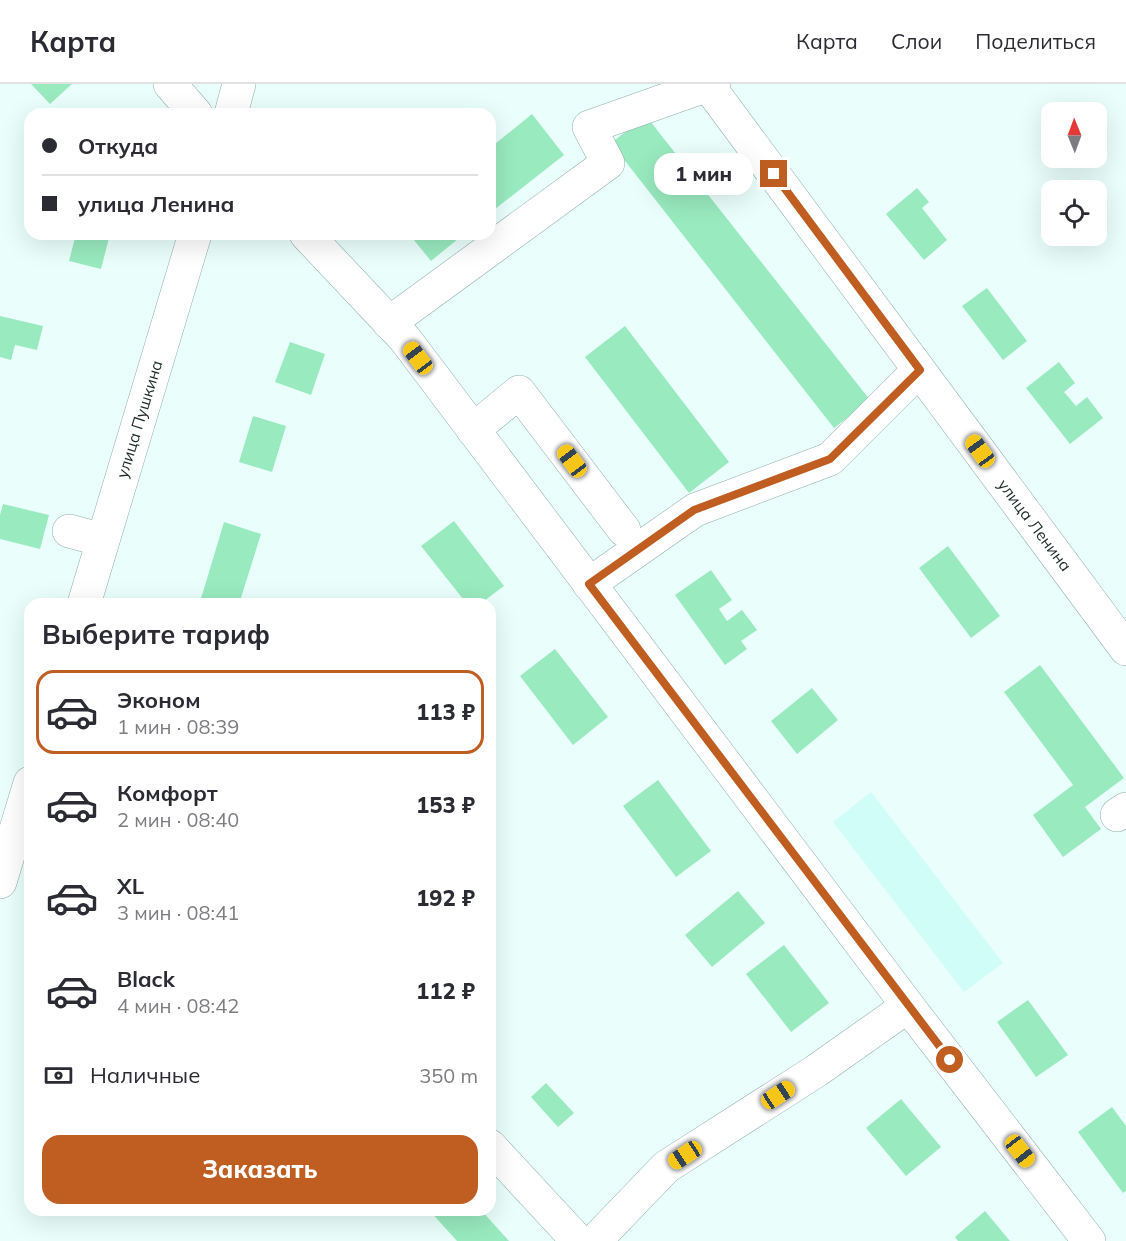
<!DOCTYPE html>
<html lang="ru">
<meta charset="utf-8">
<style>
body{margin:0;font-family:Mulish,sans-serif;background:#f7f7f7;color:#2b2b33;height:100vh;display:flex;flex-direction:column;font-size:22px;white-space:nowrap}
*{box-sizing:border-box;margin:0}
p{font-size:20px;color:#7c7c81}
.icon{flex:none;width:33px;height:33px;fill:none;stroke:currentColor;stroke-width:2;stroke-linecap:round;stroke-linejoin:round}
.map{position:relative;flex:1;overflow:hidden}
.sheet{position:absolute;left:24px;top:514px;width:472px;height:618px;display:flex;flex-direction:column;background:#fff;border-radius:18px;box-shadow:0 6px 24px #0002}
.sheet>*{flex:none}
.top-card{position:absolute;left:24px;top:24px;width:472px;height:132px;border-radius:18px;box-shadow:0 6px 24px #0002;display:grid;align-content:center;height:132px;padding:0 18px;background:#fff}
.needle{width:39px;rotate:359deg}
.tools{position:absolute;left:1041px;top:18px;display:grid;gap:12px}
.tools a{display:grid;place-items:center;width:66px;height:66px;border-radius:12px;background:#fff;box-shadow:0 6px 24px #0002;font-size:30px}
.end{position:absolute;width:27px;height:27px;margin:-14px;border:8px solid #bf5e20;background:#fff;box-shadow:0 0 0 3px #fff}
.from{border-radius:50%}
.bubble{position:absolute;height:42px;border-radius:18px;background:#fff;box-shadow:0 6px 24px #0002;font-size:20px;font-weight:800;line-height:42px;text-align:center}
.car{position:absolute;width:18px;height:36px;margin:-18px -9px;border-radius:8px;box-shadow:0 0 4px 2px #0007;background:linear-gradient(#f5c518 24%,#345 0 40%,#f5c518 0 76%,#345 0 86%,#f5c518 0)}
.top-card b{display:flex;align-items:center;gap:21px;height:57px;font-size:22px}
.top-card b+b{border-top:2px solid #e1e1e2}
.top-card i{width:15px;height:15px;background:#2b2b33}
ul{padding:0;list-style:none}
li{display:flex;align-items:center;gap:18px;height:84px;margin:0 12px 9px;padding:0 6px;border:3px solid transparent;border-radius:18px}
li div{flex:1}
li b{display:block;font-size:22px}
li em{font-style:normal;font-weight:800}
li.active{border-color:#bf5e20}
li>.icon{width:54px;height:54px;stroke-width:1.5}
h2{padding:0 18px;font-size:27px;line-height:72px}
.pay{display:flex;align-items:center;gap:15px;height:66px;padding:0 18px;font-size:22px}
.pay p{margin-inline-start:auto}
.cta{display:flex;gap:12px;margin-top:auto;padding:12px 18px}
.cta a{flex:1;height:69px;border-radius:18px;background:#bf5e20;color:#fff;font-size:24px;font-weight:800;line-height:69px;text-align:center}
header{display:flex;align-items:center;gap:36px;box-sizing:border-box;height:84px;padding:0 30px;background:#fff;border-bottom:2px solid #e1e1e2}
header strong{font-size:28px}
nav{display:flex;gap:33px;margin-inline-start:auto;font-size:21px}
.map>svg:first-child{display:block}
.built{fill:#d0fdf8}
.building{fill:#99eabf}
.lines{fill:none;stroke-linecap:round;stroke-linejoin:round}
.minor-casing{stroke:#8daeaa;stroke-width:34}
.major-casing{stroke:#8daeaa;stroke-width:34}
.minor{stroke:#fff;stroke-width:33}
.major{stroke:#fff;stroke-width:33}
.route{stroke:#bf5e20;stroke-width:8}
.labels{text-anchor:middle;stroke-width:4.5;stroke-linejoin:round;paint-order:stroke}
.street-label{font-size:16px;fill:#1d2a28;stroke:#fff}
</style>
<header>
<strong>Карта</strong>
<nav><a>Карта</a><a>Слои</a><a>Поделиться</a></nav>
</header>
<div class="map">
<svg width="1126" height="1157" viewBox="0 0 1126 1157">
<rect width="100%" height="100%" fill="#eafffc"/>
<path class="built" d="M871 708 1003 879 964 908 833 738Z"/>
<path class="building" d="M31 0H72L50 20Z
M532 30 564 71 490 129V64Z
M646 32 870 316 834 344 611 59Z
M917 104 929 118 922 124 947 156 924 176 886 130Z
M76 150H110L101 185 69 177Z
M409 150H464L431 177Z
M987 204 1027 257 1003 276 962 222Z
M0 232 43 242 37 266 15 261 11 276 0 273Z
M625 242 729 378 689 409 585 273Z
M290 258 325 270 311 311 275 298Z
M1059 278 1075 299 1064 308 1076 322 1087 313 1103 334 1070 360 1026 304Z
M253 332 286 342 272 388 239 378Z
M3 420 49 431 40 465 0 455V431Z
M454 437 504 502 480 520H467L421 462Z
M224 438 261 450 239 520H209L200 518Z
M948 462 1000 532 971 554 919 484Z
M711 486 732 516 719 525 727 537 742 526 757 546 741 557 747 565 725 581 675 511Z
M555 565 608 633 573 661 520 592Z
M1040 581 1124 694 1085 723 1101 745 1063 773 1033 731 1073 701 1004 608Z
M812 604 838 636 797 670 771 637Z
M658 696 711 767 676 793 623 722Z
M738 807 765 839 712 883 685 851Z
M784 861 829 919 791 948 746 890Z
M1028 916 1068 971 1036 993 997 938Z
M546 999 574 1029 558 1043 531 1013Z
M901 1015 941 1063 906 1092 866 1044Z
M1112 1023 1126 1042V1107L1123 1109 1078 1048Z
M429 1126H481L509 1157H457Z
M985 1127 1010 1157H958L955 1153Z"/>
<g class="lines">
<defs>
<path id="minor" d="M170 0 196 30
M707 0 1126 565
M306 150 405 255 908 922 1089 1157
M389 239 608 79 589 43 708 1 714 0
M473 346 519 308 624 446
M69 447 103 456
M589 500 695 426 830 375 919 286
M1117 731 1126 725
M490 1062 578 1157
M595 1157 666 1083 816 987 908 922"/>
<path id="major" d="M231 30 239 0
M84 520 195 150
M0 798 30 699"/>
</defs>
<use href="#minor" class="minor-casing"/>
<use href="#major" class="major-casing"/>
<use href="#minor" class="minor"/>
<use href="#major" class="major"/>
</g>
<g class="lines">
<path class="route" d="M774 90 920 286 830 375 694 426 589 500 950 976"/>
</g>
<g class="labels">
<g class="street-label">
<text transform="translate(139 335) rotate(-73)" y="6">улица Пушкина</text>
<text transform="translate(1035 441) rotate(53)" y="6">улица Ленина</text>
</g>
</g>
</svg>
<div class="tools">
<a><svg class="needle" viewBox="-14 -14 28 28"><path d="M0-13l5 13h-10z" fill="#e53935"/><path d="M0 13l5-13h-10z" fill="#7c7c81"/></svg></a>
<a><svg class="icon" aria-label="locate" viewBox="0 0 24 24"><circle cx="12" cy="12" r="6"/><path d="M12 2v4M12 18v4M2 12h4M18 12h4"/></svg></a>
</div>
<i class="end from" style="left:950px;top:976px"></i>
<i class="end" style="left:774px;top:90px"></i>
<div class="bubble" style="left:654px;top:69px;width:99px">1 мин</div>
<i class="car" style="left:418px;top:274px;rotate:323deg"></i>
<i class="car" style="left:980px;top:367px;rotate:324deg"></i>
<i class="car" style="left:572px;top:377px;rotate:323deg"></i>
<i class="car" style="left:778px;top:1011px;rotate:57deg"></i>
<i class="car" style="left:1020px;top:1067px;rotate:142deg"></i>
<i class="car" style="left:685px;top:1071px;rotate:237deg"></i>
<div class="top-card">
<b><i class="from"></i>Откуда</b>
<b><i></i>улица Ленина</b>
</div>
<section class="sheet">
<h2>Выберите тариф</h2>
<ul>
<li class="active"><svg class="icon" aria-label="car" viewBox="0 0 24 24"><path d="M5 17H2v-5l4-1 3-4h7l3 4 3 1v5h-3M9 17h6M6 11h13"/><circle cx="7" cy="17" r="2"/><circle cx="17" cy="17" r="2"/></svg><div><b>Эконом</b><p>1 мин · 08:39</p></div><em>113 ₽</em></li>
<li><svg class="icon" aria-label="car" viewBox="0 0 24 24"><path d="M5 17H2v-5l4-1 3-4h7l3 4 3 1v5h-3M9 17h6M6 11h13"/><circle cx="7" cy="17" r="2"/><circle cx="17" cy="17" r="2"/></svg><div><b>Комфорт</b><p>2 мин · 08:40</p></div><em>153 ₽</em></li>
<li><svg class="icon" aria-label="car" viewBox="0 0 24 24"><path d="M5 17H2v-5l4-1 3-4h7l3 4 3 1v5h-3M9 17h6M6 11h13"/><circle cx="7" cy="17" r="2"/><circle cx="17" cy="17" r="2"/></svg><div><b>XL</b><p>3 мин · 08:41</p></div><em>192 ₽</em></li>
<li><svg class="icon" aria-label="car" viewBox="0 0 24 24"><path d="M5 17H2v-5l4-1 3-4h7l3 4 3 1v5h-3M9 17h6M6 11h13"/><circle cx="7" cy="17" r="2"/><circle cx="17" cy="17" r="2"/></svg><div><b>Black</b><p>4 мин · 08:42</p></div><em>112 ₽</em></li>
</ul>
<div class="pay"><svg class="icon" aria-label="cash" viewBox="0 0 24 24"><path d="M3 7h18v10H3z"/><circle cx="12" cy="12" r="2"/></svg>Наличные<p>350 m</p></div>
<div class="cta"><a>Заказать</a></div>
</section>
</div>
